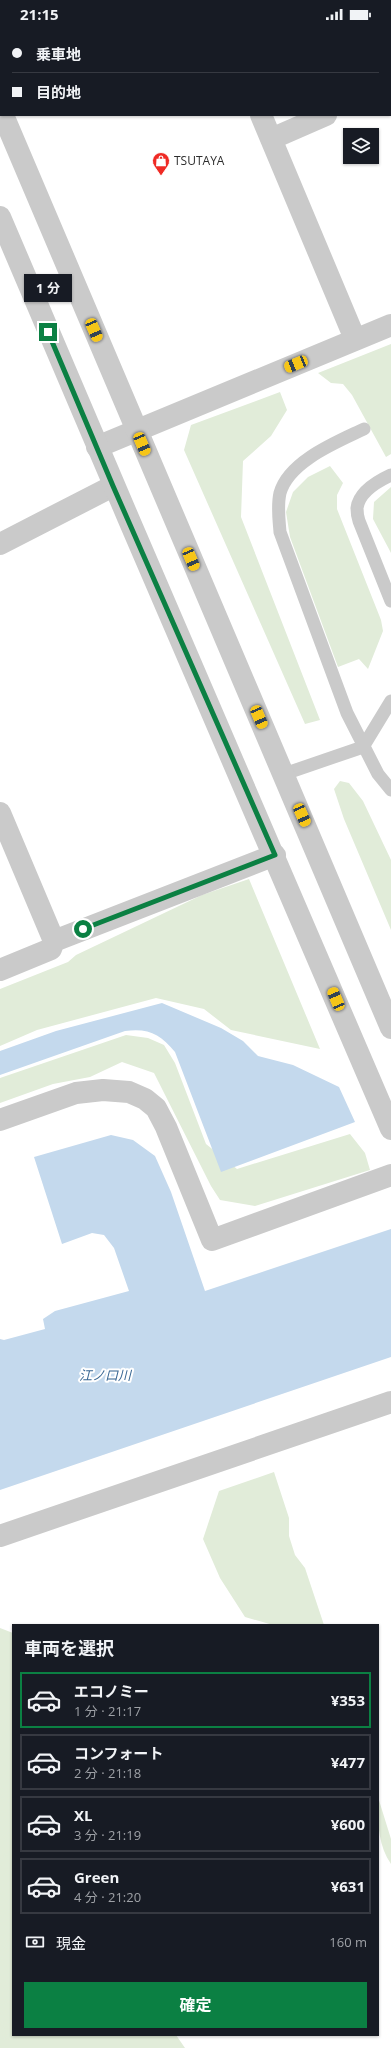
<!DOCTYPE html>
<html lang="ja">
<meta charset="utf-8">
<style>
body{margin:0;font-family:"Open Sans","Noto Sans JP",sans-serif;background:#242831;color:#f1f3f6;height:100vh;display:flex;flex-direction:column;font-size:15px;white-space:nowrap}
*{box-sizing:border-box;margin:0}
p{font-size:13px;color:#9ea1a6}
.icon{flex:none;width:22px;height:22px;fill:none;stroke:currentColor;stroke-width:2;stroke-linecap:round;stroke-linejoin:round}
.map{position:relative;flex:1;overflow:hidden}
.drawer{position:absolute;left:12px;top:1596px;width:367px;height:412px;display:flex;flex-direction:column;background:#171b24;border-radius:0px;box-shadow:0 1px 3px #0004}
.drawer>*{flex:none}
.banner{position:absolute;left:0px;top:0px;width:391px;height:88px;box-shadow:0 1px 3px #0004;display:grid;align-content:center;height:88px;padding:0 12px;background:#171b24}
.tools{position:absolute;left:343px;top:100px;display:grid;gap:8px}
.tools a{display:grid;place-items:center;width:36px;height:36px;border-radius:0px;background:#171b24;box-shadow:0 1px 3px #0004;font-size:20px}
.end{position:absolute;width:18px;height:18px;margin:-9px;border:5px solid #0b8043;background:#fff;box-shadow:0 0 0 2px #fff}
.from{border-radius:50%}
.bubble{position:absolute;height:28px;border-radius:0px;background:#171b24;box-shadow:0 1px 3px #0004;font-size:13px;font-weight:700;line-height:28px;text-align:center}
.car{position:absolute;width:12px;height:24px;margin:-12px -6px;border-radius:5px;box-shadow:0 0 3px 1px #0007;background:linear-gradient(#f5c518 24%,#345 0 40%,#f5c518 0 76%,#345 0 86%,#f5c518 0)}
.banner b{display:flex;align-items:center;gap:14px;height:38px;font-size:15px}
.banner b+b{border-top:1px solid #363941}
.banner i{width:10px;height:10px;background:#f1f3f6}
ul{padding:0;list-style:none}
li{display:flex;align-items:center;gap:12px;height:56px;margin:0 8px 6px;padding:0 4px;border:2px solid #363941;border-radius:0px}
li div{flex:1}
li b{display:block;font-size:15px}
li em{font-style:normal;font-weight:700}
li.active{border-color:#0b8043}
li>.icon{width:36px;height:36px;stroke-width:1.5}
h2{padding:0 12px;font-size:18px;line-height:48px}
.pay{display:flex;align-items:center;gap:10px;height:44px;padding:0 12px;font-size:15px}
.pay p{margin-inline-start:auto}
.action{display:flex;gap:8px;margin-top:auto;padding:8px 12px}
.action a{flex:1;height:46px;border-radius:0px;background:#0b8043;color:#fff;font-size:16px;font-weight:700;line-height:46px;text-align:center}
.status{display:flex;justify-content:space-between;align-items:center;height:28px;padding:0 20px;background:#171b24;direction:ltr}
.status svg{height:11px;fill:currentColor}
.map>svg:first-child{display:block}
.green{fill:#e1ecd9}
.water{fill:#c4d9ed}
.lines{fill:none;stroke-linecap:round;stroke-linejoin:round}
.service{stroke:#cacaca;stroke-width:13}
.minor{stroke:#cacaca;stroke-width:22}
.tertiary{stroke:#cacaca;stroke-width:22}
.route{stroke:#0b8043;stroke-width:5}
.labels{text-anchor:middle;stroke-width:4;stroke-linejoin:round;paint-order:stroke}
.poi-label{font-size:12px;fill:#2d2d2d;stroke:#fff;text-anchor:start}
.water-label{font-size:13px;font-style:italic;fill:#376693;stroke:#fff}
</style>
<div class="status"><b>21:15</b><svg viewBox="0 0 49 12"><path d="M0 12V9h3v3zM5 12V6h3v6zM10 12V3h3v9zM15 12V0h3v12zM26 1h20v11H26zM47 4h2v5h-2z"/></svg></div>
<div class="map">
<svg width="391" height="2020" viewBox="0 0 391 2020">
<rect width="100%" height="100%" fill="#fff"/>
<path class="green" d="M391 316V426L386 429 352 367 343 356 331 355 318 345Z
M280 364 287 382 271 408 243 433 241 489 320 692 305 696 184 422 191 397Z
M330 438 343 455 337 467V481L381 592 383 603 368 641 359 631 338 639 290 509 286 484 293 464 308 449Z
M391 459V525L373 491 374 474Z
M340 753 349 755 363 773 391 832V902L344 791 334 761Z
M249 851 320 1021 231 1002 204 981 156 970 37 1002 0 1018V961L68 934 76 927 202 867Z
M126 1007 148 1010 164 1017 175 1035 206 1116 237 1141 350 1106 365 1125 370 1142 255 1178 220 1172 211 1158 154 1045 122 1034 90 1049 53 1056 0 1075V1050Z
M274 1444 289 1490V1508L295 1527 305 1540 324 1597H273L245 1589 220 1550 203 1511 219 1463Z
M0 1600 13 1605V2007H176L185 2020H0Z
M378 1769 391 1811V1836C377 1815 378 1793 378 1769Z"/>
<path class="water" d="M162 975 221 1000 243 1013 258 1028 293 1037 339 1059 355 1094 221 1144 175 1024C160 1006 149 1000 125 1003L0 1047V1023L56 1003Z
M111 1107 133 1112 155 1128 171 1164 205 1263 391 1201V1329L0 1462V1311L4 1312 45 1301 43 1291 55 1283 129 1263 114 1220 104 1207 92 1205 62 1216 34 1129Z"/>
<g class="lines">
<path class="service" d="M364 401C337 414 289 433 280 465 277 478 279 491 280 504L347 685 378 746 391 762
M391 447C378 453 359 464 357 480 357 484 358 490 359 493L391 573
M284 746 363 719 391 673"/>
<path class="minor" d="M225 0V1
M390 58H391
M261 87 355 311
M271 111 326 87
M97 419 391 297
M0 516 113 458
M0 785 54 913 51 921 0 942
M54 913 275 827
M0 1092 76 1065 103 1062 129 1064 145 1071 156 1080 166 1099 212 1212 391 1147"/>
<path class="tertiary" d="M3 87C132 392 264 695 391 1000
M0 189C128 494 262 796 391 1101
M0 1508 391 1374"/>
</g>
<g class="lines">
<path class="route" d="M48 304 113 458 275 827 83 901"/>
</g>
<defs>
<symbol id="shop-pin" viewBox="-11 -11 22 30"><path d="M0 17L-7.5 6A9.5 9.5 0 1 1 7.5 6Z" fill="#ef2a24" stroke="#fff"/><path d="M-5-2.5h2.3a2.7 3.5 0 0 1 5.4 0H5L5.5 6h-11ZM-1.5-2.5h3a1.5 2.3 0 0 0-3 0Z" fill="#fff"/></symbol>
</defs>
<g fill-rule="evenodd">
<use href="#shop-pin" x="151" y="123" width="20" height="27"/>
</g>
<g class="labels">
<g class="poi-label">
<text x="174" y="137">TSUTAYA</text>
</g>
<g class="water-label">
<text x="105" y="1352">江ノ口川</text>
</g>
</g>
</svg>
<div class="tools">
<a><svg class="icon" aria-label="layers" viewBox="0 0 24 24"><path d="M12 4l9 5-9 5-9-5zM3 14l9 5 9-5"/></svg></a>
</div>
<i class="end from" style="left:83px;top:901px"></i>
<i class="end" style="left:48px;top:304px"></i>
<div class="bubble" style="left:24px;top:246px;width:48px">1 分</div>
<i class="car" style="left:94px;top:302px;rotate:157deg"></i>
<i class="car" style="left:296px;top:336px;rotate:248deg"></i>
<i class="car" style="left:142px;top:416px;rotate:157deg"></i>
<i class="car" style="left:191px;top:531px;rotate:157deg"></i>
<i class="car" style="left:259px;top:689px;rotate:157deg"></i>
<i class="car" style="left:302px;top:787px;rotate:156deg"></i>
<i class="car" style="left:336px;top:971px;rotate:337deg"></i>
<div class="banner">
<b><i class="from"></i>乗車地</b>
<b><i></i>目的地</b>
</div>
<section class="drawer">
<h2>車両を選択</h2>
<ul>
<li class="active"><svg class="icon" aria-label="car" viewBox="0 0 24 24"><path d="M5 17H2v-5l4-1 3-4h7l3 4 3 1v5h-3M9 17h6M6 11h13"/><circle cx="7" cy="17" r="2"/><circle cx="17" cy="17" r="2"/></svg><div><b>エコノミー</b><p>1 分 · 21:17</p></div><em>¥353</em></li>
<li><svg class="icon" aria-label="car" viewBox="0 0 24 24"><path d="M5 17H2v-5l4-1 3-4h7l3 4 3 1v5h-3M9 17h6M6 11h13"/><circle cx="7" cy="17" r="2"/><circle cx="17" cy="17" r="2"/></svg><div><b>コンフォート</b><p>2 分 · 21:18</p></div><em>¥477</em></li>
<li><svg class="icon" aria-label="car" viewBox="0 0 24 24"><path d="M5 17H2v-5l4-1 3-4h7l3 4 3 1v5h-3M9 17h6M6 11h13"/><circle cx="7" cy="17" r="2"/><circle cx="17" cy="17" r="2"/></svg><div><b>XL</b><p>3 分 · 21:19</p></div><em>¥600</em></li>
<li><svg class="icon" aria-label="car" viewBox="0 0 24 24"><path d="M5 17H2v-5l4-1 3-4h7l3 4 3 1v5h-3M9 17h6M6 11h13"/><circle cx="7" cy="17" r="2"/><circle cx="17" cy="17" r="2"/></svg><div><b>Green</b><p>4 分 · 21:20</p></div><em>¥631</em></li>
</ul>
<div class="pay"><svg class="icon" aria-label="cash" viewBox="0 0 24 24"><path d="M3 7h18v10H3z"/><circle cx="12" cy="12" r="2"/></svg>現金<p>160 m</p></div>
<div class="action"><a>確定</a></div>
</section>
</div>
